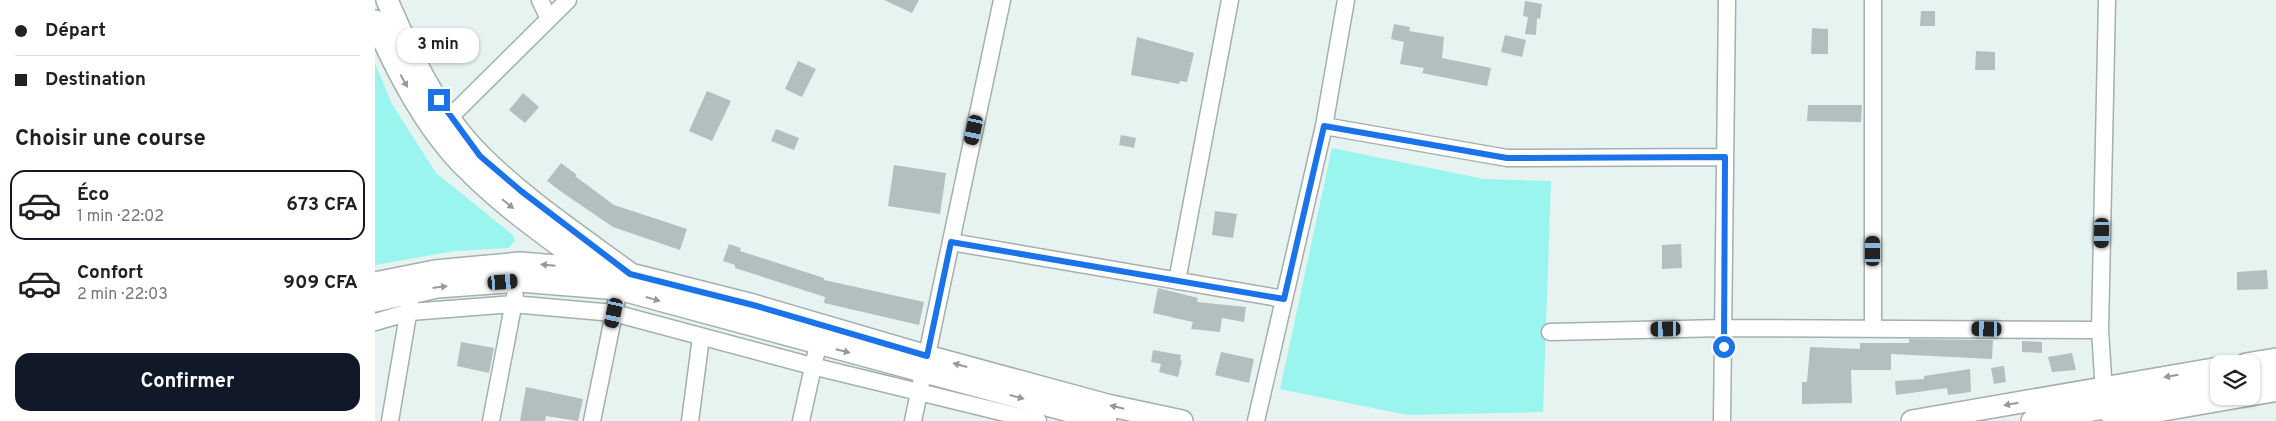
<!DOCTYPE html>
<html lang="fr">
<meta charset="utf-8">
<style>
body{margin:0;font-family:Overpass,sans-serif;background:#f2f2f2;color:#202124;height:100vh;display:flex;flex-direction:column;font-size:19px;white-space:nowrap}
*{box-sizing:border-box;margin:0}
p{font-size:16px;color:#757577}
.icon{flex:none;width:28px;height:28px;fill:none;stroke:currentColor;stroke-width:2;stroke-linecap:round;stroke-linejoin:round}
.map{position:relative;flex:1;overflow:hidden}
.panel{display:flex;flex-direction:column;background:#fff;width:375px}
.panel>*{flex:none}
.banner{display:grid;align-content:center;height:110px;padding:0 15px;background:#fff}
.fabs{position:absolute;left:1835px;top:355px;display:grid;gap:10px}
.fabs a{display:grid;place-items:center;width:50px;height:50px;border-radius:10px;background:#fff;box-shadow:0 1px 4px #0004;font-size:25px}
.end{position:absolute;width:22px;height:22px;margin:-11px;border:6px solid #1a73e8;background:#fff;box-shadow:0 0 0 2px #fff}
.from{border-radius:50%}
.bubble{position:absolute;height:35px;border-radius:15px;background:#fff;box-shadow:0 1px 4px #0004;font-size:16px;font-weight:700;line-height:35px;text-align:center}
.car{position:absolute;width:15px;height:30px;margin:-15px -8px;border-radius:6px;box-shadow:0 0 4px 1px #0007;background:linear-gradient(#222 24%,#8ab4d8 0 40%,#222 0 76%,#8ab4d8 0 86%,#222 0)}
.banner b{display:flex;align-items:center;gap:18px;height:48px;font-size:19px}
.banner b+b{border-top:1px solid #e0e0e0}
.banner i{width:12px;height:12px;background:#202124}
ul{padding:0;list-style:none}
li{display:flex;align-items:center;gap:15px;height:70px;margin:0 10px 8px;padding:0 5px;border:2px solid transparent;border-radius:15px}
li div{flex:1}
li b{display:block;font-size:19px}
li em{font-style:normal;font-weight:700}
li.selected{border-color:#111827}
li>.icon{width:45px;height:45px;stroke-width:1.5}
h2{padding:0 15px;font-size:22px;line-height:60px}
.action{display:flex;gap:10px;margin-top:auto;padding:10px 15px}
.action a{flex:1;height:58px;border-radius:15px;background:#111827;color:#fff;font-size:20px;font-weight:700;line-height:58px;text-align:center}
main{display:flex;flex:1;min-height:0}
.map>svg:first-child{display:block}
.green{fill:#9bf5ef}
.building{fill:#b3bfbe}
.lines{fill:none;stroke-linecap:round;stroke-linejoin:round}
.minor-casing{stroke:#a4afae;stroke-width:19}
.major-casing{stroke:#a4afae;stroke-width:24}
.minor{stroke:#fff;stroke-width:16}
.major{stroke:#fff;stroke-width:21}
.oneway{fill:#979a99}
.route{stroke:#1a73e8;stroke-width:6}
</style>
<main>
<section class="panel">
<div class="banner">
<b><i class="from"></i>Départ</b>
<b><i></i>Destination</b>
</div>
<h2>Choisir une course</h2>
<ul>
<li class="selected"><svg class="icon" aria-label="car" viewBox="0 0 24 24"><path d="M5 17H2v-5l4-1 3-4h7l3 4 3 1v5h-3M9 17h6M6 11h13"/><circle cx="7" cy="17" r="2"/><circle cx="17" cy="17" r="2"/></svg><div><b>Éco</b><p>1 min · 22:02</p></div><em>673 CFA</em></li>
<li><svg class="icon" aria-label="car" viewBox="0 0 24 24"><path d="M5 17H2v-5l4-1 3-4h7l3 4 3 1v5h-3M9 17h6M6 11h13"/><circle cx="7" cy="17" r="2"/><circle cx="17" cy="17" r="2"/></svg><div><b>Confort</b><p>2 min · 22:03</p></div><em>909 CFA</em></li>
</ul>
<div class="action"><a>Confirmer</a></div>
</section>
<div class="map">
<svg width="1901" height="421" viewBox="0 0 1901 421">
<rect width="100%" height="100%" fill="#e6f3f1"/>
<path class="green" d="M0 63 17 104 61 173 138 235 140 240 134 248 80 251 0 265Z
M957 148 1109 179 1176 181 1168 412 1032 415 905 389Z"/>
<path class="building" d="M509 0H544L537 13Z
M1150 1 1167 4 1165 19 1162 18 1161 35 1150 34 1153 17 1148 16Z
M1546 11H1560V26H1545Z
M1019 24 1035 27 1034 31 1069 37 1067 58 1116 68 1112 86 1047 73 1049 68 1025 64 1029 42 1016 39Z
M1437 28 1453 29V54H1436Z
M1130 35 1151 40 1147 57 1126 52Z
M762 37 819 53 812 82 805 81 804 84 756 75Z
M1601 51 1620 52V70H1600Z
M423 61 441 69 427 97 410 89Z
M332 91 356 101 337 141 314 131Z
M148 93 164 107 150 123 134 110Z
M1433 105H1487L1486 122 1432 121Z
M401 129 424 138 419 150 396 141Z
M746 135 761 138 759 148 744 145Z
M186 163 202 175 200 176 239 205 312 229 305 250 238 227 188 193 172 181Z
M519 165 571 173 565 214 513 206Z
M840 211 862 214 858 238 837 235Z
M354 244 366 248 365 251 449 278V280L549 302 544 325 449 303 450 297 360 268V265L348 261Z
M1306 244 1307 268 1287 269V245Z
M1892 270 1893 289 1862 290V272Z
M783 288 823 298 822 302 871 307 869 322 847 318 845 332 816 329 818 322 778 313Z
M1534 339 1618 340 1617 359 1516 354V370H1476L1477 403 1427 404V382H1432L1435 347 1485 349V343H1534Z
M1647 341 1667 342V353L1647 352Z
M86 342 119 348 114 373 82 366Z
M778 350 806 355 805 360 807 361 803 377 784 372 786 364 776 362Z
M846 352 879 359 874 383 840 375Z
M1697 353 1701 370 1677 372 1673 357Z
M1629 366 1631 382 1619 384 1616 368Z
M1595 369 1596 392 1573 395 1572 388 1521 395 1520 381 1549 379V376Z
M151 387 208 399 203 421 171 416 170 421H145Z"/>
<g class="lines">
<defs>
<path id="minor" d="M165 0 174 19
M1498 0V328
M1732 0 1725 330 1730 408 1737 421
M66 126 193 0
M949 126 1132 158 1350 157
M576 242 909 299
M802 281 855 0
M0 322 35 312 137 304 239 313 437 366 663 421
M1175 332 1349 328 1725 330
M15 421 35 303
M116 421 140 296
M217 421 244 289
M315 421 326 337
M426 421 446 331
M538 421 627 0
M881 421 949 126 971 0
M1347 421 1352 0
M1739 421 1901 393"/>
<path id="major" d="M12 0C35 54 63 114 106 156 150 200 203 235 253 272
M0 21C21 71 53 131 92 169 129 207 175 238 216 269
M0 283 60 271 145 263 243 271 378 305 552 356 732 405 807 421
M0 301 62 287 144 281 244 289 731 421
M1871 364 1901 359
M1876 381 1901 377
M1537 421 1844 368
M1657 421 1844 387"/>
</defs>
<use href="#minor" class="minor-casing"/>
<use href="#major" class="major-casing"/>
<use href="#minor" class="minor"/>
<use href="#major" class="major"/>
</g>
<defs><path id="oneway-solid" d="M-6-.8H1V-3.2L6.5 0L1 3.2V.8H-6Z" transform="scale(1.25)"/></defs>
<g class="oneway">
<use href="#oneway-solid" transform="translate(29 81) rotate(61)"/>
<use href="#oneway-solid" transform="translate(133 204) rotate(39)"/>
<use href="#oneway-solid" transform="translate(173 265) rotate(-175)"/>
<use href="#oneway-solid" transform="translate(65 287) rotate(-7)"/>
<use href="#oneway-solid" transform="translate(278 299) rotate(16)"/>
<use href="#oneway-solid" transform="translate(468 351) rotate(14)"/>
<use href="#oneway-solid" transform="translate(585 365) rotate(-165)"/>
<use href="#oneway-solid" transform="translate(1796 376) rotate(170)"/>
<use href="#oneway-solid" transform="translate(642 397) rotate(15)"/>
<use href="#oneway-solid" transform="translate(1636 404) rotate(170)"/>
<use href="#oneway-solid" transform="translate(742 407) rotate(-167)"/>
</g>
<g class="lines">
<path class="route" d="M64 100 105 156 146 191 255 274 378 305 552 356 576 242 909 299 949 126 1132 158 1350 157 1349 347"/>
</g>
</svg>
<div class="fabs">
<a><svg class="icon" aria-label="layers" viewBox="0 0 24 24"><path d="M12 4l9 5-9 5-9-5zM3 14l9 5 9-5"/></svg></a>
</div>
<i class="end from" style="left:1349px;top:347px"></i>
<i class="end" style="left:64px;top:100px"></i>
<div class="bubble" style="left:22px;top:28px;width:82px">3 min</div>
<i class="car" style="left:599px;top:130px;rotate:192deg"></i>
<i class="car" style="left:1727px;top:233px;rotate:181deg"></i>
<i class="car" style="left:1498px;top:251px;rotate:0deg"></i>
<i class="car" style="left:128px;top:282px;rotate:86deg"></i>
<i class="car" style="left:239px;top:313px;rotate:192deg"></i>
<i class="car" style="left:1291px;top:329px;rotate:269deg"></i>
<i class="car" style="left:1612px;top:329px;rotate:271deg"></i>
</div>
</main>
